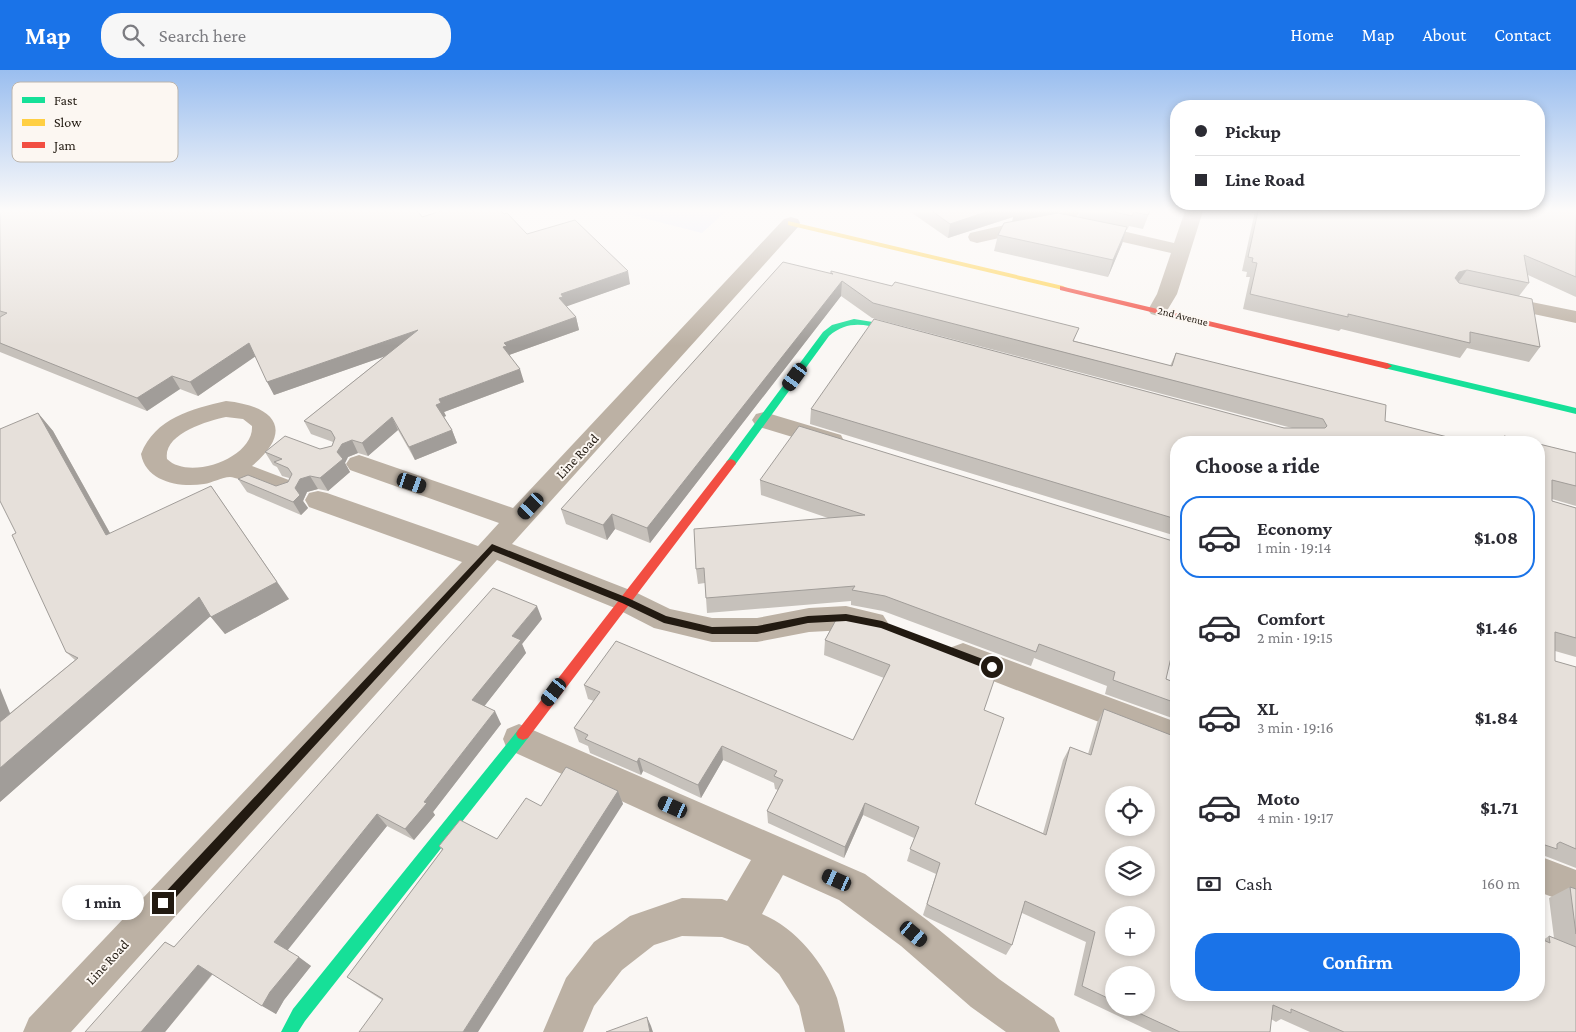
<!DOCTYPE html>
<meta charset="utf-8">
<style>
body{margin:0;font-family:"Crimson Pro",serif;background:#f7f7f7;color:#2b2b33;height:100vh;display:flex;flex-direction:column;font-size:19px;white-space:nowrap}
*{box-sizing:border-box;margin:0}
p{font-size:16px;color:#7c7c81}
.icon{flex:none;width:28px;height:28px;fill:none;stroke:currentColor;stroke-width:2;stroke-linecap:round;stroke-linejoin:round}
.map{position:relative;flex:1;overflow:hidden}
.sheet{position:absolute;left:1170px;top:366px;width:375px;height:565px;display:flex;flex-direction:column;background:#fff;border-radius:20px;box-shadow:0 2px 8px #0003}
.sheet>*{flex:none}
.hud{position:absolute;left:1170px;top:30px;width:375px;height:110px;border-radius:20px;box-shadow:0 2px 8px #0003;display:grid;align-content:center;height:110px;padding:0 25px;background:#fff}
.buttons{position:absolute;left:1105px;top:716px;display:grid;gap:10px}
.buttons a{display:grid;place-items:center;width:50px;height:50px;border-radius:50%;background:#fff;box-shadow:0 2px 8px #0003;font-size:25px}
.end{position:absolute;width:22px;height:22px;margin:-11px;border:6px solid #221a11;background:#fff;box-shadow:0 0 0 2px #fff}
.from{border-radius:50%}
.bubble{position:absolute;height:35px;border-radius:18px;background:#fff;box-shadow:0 2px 8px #0003;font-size:16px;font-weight:700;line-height:35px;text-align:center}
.car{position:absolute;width:15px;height:30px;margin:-15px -8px;border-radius:6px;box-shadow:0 0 4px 1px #0007;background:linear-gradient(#222 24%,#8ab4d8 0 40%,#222 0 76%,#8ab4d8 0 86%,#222 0)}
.hud b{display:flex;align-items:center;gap:18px;height:48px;font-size:19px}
.hud b+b{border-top:1px solid #e1e1e2}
.hud i{width:12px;height:12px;background:#2b2b33}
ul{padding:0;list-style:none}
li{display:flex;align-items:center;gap:15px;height:82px;margin:0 10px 8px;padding:0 15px;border:2px solid transparent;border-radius:20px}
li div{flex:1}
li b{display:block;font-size:19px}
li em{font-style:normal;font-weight:700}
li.active{border-color:#1a73e8}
li>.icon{width:45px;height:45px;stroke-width:1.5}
h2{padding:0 25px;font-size:22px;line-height:60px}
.pay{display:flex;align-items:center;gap:12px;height:55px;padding:0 25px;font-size:19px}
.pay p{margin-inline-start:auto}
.cta{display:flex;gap:10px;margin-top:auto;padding:10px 25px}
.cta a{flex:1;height:58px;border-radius:20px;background:#1a73e8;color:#fff;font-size:20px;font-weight:700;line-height:58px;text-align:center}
header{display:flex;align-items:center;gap:30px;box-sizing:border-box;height:70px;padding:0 25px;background:#1a73e8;color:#fff}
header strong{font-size:24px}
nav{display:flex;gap:28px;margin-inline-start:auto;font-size:18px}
.search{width:350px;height:45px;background:#f7f7f7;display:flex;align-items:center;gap:12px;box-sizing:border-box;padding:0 18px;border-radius:20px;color:#7c7c81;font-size:19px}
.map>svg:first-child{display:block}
.green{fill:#e7e9f9}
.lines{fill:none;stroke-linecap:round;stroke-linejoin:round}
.street{fill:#bcb1a4;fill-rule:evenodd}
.fast{fill:#16e098;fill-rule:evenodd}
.slow{fill:#ffcf43;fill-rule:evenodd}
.jam{fill:#f24e42;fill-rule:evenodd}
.wall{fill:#c6c1bb;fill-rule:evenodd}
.shaded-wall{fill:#a19d99}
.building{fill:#e6e0da;stroke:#a19d99;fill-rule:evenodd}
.route{fill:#221a11}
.labels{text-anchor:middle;stroke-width:4;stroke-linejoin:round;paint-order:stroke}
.far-street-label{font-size:11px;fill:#221a11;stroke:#fcf7f2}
.street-label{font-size:14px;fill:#221a11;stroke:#fcf7f2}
.key{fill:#fcf7f2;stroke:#bbb5ae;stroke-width:1}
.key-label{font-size:14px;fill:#221a11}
</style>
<header>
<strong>Map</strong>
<div class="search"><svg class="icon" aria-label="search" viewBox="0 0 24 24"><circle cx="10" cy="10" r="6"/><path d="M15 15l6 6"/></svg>Search here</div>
<nav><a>Home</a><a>Map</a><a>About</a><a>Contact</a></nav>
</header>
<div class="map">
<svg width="1576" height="962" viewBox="0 0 1576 962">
<rect width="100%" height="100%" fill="#faf7f4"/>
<path class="green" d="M616 141H726L702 163Z"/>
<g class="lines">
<path class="street" d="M1062 141H1080L1075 150 1174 173 1185 141H1203L1177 224 1165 244 1158 246 1151 244 1148 240 1157 224 1171 183 1057 157 1055 153Z
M791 147 798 149 800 153 798 157 512 474 635 522 670 539 712 548H757L809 538 846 536 883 545 888 553 883 561 873 565 846 560 809 562 757 572H712L654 558 615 538 497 490 71 962H23L29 948 462 492 309 437 305 430 309 423 318 421 327 423 478 476 499 453 350 400 346 394 350 388 359 385 368 388 513 438 784 149Z
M1036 148 1043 150 1045 154 1043 158 977 173 970 171 968 167 970 163Z
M1497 225 1576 241V253L1490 235 1487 231 1490 227Z
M226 331C275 336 295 360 252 396L294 412 298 418 294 424 285 427C271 423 241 408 230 407 222 407 212 413 204 414 180 418 146 412 141 384 155 348 192 339 226 331ZM226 347 243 349 252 356C254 388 189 411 167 389 163 364 207 351 226 347Z
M764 342 841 365 844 371 841 377 832 379 756 356 752 350 756 344Z
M963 573 1176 652V682L952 595 948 586 952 577Z
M519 654 865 804 927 850 999 909 1054 948 1060 962H1006L971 937 901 876 839 830 783 805 762 844C796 858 825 894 837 928 840 939 843 951 845 962H805L799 936 779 904 748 876 722 867 682 866 654 875 622 900 594 936 583 962H543L566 908 594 872 630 846 682 828 722 829 727 831 751 790 507 679 503 669 507 659Z
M1539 786 1576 800V836L1539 822Z"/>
<path class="fast" d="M854 249 879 253 911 265 907 268C879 260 855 244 829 266L735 395H727L726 393 727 391 823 262 832 255Z
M1387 293 1576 338V344L1384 298V294Z
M523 658 528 660 530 664 528 668 305 951 298 962H281L293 939 518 660Z"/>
<path class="slow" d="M788 151 1063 216 1067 218 1063 220 788 155Z"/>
<path class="jam" d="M1060 216 1387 293 1392 296 1387 299 1060 220Z
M731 389 735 391 736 393 735 395 528 668 523 670 518 668 516 664 518 660 727 391Z"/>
</g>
<path class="wall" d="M0 141 422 147 504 144 527 164 630 214 566 236 576 247 579 260 509 285 524 312 444 342 446 346 444 347 452 360 457 373 415 390 398 360 368 386 358 383 348 387 345 393 350 402 328 421 318 419 307 422 303 431 308 438 301 445 247 422 238 409 276 416 288 412 289 408 282 406 277 397 273 395 265 382 320 379 332 376 333 372 311 364 304 351 385 286 274 325 255 286 198 326 180 319 147 341 0 282Z
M912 141H1060L1059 143 1078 147 1080 141H1150L1143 159 1129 156 1127 160H1126L1122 174 1108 207 994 181 998 165 1015 151 1013 147 948 168 912 143Z
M1255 141H1576V227L1528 205 1529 213 1519 226 1540 277 1529 292 1467 278 1460 288 1341 259 1339 261 1243 239 1250 207H1246L1247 202 1242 201Z
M831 203 1075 271 1170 296 1176 283 1385 351 1467 372H1176V466L810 354 811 339 1292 358 872 248 841 226 650 473 615 459 607 470 566 454 561 439 830 204Z
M38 343 53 361 110 463 289 529 225 564 210 546 0 732 10 643 75 590 66 582 16 463Z
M1504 366 1532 372H1499Z
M1539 374 1576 383V436L1552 429V431L1576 438V587L1555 581V591L1576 597V798L1545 786 1539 790Z
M760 410 1176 472 1171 564 1166 609 1176 613V641L1172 648 1105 624 1107 616 1034 588 1031 596 883 541 851 535V531L707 543 705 513 698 514 696 499 828 448 761 425Z
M837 548 984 640 975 734 1043 763 1063 690 1070 677 1088 684 1097 653 1104 639 1176 925 1543 870 1549 866 1554 868 1549 828 1570 817 1576 819V962H1310L1281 949 1276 952 1271 949 1270 962H1152L1074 925 1086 872 1022 843 1012 875 1006 885 926 847 923 845 936 804 907 791 914 768 863 745 844 788 768 753 767 741 778 720 775 719 774 713 723 690 701 728 643 701 641 705 590 683 588 676 579 672 574 658 594 631 588 629 584 615 853 670 884 608 824 585 825 570ZM1114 905 1146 938H1114Z
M542 549 522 574 526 583 484 636 501 654 433 742 435 745 414 770 387 756 287 880 311 896 284 930 276 944 213 904 165 962H86L165 872 174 877Z
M618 721 623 734 382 930 360 916 347 907 442 780 439 776 497 769 541 736Z"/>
<path class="shaded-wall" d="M989 141H1060L1058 144 1012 152 1013 147 948 168 950 154Z
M1127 157 1122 174 1108 207 1113 190Z
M1467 200 1457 214 1445 222 1459 202Z
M628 201 630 214 565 237 559 228 561 224Z
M842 211 841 226 650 473 647 458Z
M576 247 579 260 509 285 511 289 503 277 504 273Z
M418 260 423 273 274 325 267 312Z
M249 273 256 286 198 326 190 312Z
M520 299 524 312 444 342 446 346 441 348 436 335 439 329Z
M172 306 180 319 147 341 137 328Z
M38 343 53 361 121 483 106 465Z
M392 347 398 360 368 386 362 373Z
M452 360 457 373 415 390 409 377Z
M352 370 358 383 348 387 345 393 350 402 328 421 320 408 337 382 342 374Z
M310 406 318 419 307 422 303 431 308 438 301 445 293 432 295 418 300 409Z
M211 416 289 529 225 564 211 547Z
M612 444 615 459 607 470 603 455Z
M199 527 213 544 0 732V698Z
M537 536 542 549 522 574 526 583 479 643 472 630 512 566Z
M0 618 20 668 0 654Z
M495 641 501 654 433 742 435 745 414 770 405 759 424 732Z
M722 676 723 690 701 728 698 715Z
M639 688 643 701 641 705 637 692Z
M618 721 623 734 478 962H463Z
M865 733 863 745 844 788 845 777Z
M377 744 387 756 287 881 274 872Z
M299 887 311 896 284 930 276 944 262 936 270 922Z
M198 895 213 903 165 962H141Z
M647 947 651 956 653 962H650Z"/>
<path class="building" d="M0 141H418L422 147 441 141H501L504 144 507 143 527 164 575 150 628 201 561 224 563 227 559 228 576 247 504 273 507 276 503 277 520 299 439 329 441 333 436 335 452 360 409 377 392 347 362 373 352 370 342 374 337 382 343 389 320 408 310 406 300 409 295 418 300 425 293 432 238 409 248 405 276 416 288 412 292 404 288 398 274 392 282 389 265 382 285 366 320 379 332 376 335 368 331 361 304 351 418 260 267 312 249 273 190 312 172 306 137 328 0 273V247L7 243 0 241Z
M932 141H989L950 154Z
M1111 141H1150L1148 145 1134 142 1132 146Z
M1258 141H1576V207L1524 185 1529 213 1467 200 1459 202 1455 208 1459 213 1532 229 1540 277 1470 262V273L1348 244V247L1250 224 1257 193 1252 192 1253 188 1248 187Z
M1058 143 1127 157 1113 190 998 165 1004 153Z
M783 192 833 204 831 203V201L892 216 895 212 1079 258 1073 271 1172 296 1176 283 1386 335 1385 351 1467 372H1176V449L811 339 874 249 1284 358H1325L1327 356 1323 349 873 233 842 211 647 458 612 444 603 455 561 439Z
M38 343 106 465 211 416 277 512 211 547 199 527 0 698V652L78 588 66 582 12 465 16 463 0 431V359Z
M799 356 1176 472V540L1171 564 1176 566 1166 609 1176 613V633L1113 610 1115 602 1039 574 1036 582 885 526 852 520 855 516 706 528 704 498 696 499 694 459 865 445 760 410Z
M1504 366 1532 372H1505Z
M1539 374 1576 383V416L1552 410V431L1576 438V568L1555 562V591L1576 597V779L1560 772 1557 774V779L1539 773Z
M493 518 537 536 512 566 521 570 472 630 495 641 424 732 427 733 405 759 377 744 274 872 299 887 270 922 262 936 198 895 141 962H85L165 872 174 877Z
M847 547 880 553 998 599 984 640 1004 648 975 734 1046 765 1070 677 1091 685 1104 639 1176 667V925H1539V868L1550 873 1549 866 1576 877V962H1344L1291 939V943L1273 935 1270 962H1180L1128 938H1146V905H1114V931L1082 916 1095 862 1025 831 1012 875 930 836 927 834 940 793 910 779 919 757 865 733 845 777 767 741 783 710 774 706 777 701 722 676 698 715 639 688 637 692 585 669 588 665 574 658 600 622 584 615 616 571 853 670 890 595 825 570 837 548ZM1114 725H1146V758H1114ZM1114 785H1146V818H1114ZM1114 845H1146V878H1114Z
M566 697 618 721 463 962H359L383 929 347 907 443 779 439 776 460 750 497 769 526 728 541 736Z
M1570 817 1576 819V864Z
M647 947 650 962H606Z"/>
<linearGradient id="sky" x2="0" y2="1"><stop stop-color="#9abeef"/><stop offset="0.51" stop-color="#fdfbfa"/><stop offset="1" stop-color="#fdfbfa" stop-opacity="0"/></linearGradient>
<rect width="1576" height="276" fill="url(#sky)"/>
<path class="route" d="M492 474 628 528 666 546 712 557 757 556 808 546 846 544 882 551 996 594 997 597 992 601 881 558 846 551 808 553 757 564H712L664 553 622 533 493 481 167 837 163 838 159 837 157 833 159 829Z"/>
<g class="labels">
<g class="far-street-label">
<text transform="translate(1183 246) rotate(14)" y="4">2nd Avenue</text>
</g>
<g class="street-label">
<text transform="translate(577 386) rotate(-47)" y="5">Line Road</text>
<text transform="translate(107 892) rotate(-47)" y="5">Line Road</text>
</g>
</g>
<rect x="12" y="12" width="166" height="80" rx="8" class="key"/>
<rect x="22" y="27" width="23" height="6" fill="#16e098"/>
<rect x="22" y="49" width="23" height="7" fill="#ffcf43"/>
<rect x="22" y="72" width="23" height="6" fill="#f24e42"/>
<g class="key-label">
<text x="54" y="35">Fast</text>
<text x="54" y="57">Slow</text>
<text x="54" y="80">Jam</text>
</g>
</svg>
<div class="buttons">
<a><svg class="icon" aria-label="locate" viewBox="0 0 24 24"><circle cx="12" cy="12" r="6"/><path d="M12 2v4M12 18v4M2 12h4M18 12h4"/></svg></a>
<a><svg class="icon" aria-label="layers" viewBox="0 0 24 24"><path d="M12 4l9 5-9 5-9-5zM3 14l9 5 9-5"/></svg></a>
<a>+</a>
<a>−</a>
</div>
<i class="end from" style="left:992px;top:597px"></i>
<i class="end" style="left:163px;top:833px"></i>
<div class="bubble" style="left:62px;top:815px;width:82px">1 min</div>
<i class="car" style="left:795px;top:307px;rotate:216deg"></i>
<i class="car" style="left:412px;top:413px;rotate:109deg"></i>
<i class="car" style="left:531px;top:436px;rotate:223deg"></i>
<i class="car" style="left:554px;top:622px;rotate:217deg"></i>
<i class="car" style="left:673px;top:737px;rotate:294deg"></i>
<i class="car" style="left:837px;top:810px;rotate:294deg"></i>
<i class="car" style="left:914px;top:864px;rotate:130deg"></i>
<div class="hud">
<b><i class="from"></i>Pickup</b>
<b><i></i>Line Road</b>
</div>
<section class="sheet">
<h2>Choose a ride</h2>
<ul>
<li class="active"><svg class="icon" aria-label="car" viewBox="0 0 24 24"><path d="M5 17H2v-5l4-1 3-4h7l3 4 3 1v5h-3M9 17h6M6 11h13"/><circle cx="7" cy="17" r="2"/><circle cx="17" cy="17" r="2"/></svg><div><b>Economy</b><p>1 min · 19:14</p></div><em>$1.08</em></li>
<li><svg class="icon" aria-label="car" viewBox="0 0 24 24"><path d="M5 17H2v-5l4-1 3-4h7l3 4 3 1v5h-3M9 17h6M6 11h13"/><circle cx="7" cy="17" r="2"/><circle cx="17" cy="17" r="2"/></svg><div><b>Comfort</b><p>2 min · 19:15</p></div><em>$1.46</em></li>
<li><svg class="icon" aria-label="car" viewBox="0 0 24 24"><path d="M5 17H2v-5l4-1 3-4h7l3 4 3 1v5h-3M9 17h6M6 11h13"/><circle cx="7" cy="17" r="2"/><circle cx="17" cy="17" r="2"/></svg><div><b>XL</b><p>3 min · 19:16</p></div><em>$1.84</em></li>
<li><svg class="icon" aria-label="car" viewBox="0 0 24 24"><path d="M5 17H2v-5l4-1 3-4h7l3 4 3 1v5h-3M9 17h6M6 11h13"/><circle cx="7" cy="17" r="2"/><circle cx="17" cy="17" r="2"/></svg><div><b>Moto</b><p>4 min · 19:17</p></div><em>$1.71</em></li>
</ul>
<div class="pay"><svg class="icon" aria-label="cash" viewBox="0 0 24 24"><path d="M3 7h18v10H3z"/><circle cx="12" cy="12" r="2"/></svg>Cash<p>160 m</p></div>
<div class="cta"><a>Confirm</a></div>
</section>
</div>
